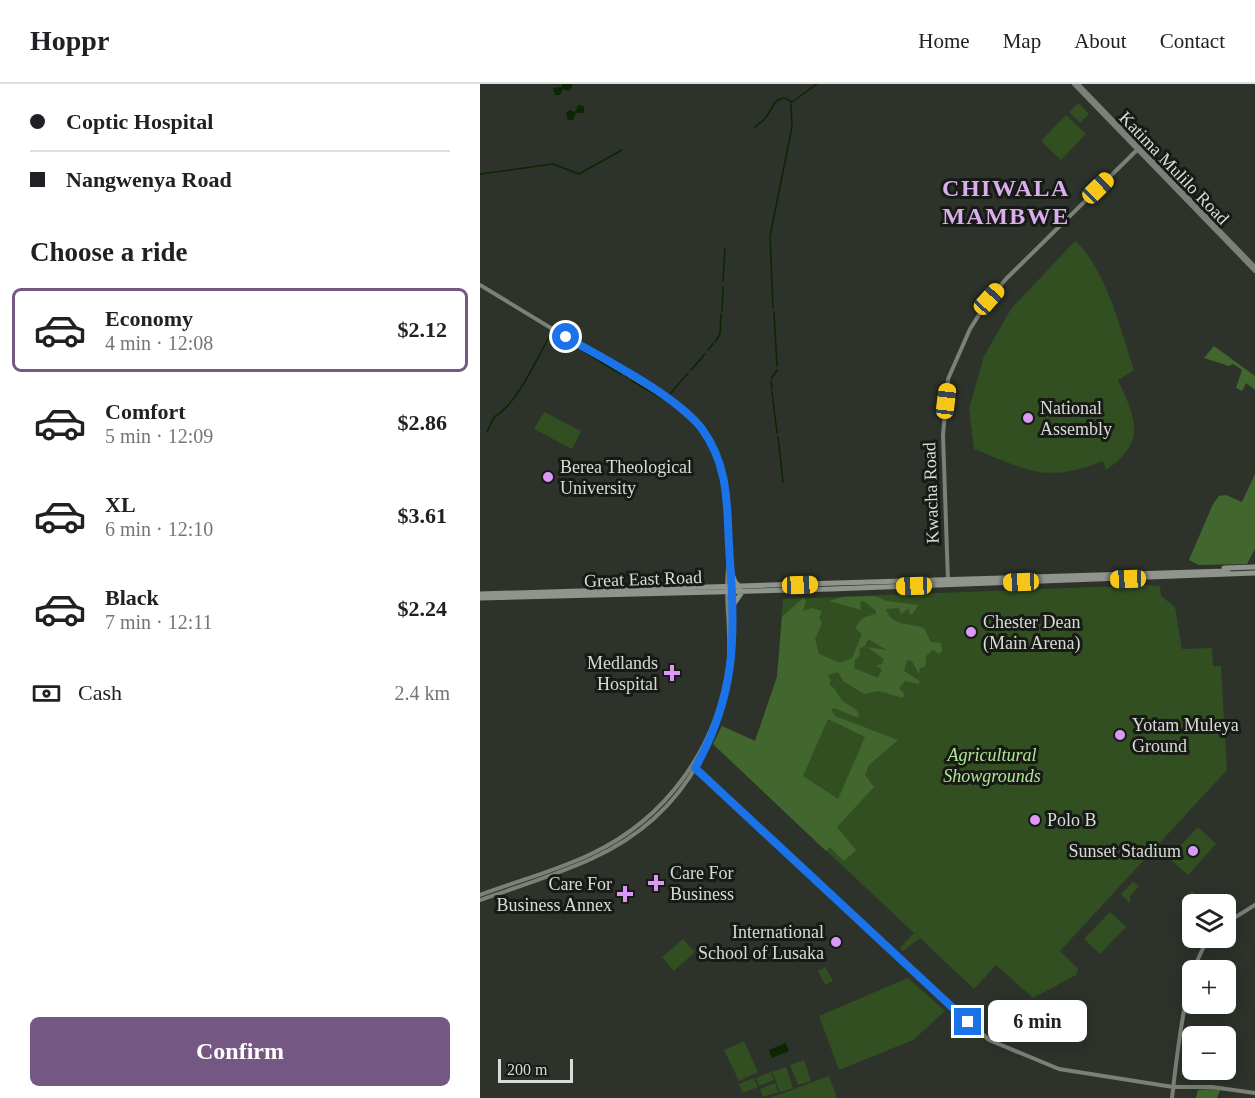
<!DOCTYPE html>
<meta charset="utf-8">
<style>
body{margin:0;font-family:"Times New Roman",serif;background:#f6f6f6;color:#202124;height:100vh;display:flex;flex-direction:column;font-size:22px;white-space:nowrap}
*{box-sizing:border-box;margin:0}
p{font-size:20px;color:#757577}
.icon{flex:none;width:33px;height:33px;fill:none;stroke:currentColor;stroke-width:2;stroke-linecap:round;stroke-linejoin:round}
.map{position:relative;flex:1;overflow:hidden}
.side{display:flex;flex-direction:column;background:#fff;width:480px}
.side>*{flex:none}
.top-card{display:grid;align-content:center;height:132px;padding:0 30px;background:#fff}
.buttons{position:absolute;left:702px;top:810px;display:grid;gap:12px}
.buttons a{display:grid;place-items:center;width:54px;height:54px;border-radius:9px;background:#fff;box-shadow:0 3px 15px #0003;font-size:30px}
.scale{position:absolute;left:18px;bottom:15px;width:75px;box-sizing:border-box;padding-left:6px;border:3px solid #d8dcd6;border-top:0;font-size:16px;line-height:21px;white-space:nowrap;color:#d8dcd6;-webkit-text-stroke:4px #171a15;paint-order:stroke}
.end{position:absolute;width:27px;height:27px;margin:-14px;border:8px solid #1a73e8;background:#fff;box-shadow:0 0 0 3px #fff}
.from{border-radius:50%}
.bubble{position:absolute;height:42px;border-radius:9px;background:#fff;box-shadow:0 3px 15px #0003;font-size:20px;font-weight:700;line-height:42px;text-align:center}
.car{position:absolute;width:18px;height:36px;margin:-18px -9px;border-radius:8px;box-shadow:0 0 4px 2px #0007;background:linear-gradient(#f5c518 24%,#345 0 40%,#f5c518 0 76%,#345 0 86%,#f5c518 0)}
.top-card b{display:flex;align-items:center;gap:21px;height:57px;font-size:22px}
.top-card b+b{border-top:2px solid #e0e0e0}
.top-card i{width:15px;height:15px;background:#202124}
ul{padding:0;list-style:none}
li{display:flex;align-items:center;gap:18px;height:84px;margin:0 12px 9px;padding:0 18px;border:3px solid transparent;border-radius:9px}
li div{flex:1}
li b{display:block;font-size:22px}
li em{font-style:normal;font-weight:700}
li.current{border-color:#745782}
li>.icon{width:54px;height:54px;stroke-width:1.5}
h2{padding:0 30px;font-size:27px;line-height:72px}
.pay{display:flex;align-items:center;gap:15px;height:66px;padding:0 30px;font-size:22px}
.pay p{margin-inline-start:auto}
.primary-button{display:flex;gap:12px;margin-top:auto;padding:12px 30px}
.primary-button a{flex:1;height:69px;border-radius:9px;background:#745782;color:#fff;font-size:24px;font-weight:700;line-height:69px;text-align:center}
header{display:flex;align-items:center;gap:36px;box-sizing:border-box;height:84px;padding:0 30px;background:#fff;border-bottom:2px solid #e0e0e0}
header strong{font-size:28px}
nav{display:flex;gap:33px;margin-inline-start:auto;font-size:21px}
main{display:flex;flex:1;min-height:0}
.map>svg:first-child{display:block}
.green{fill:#324f21}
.forest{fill:#42672e;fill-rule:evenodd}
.water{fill:#0b2600}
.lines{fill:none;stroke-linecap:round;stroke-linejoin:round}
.stream{stroke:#0b2600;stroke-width:1.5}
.secondary{stroke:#7b8078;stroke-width:4}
.primary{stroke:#8f958c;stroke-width:5}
.route{stroke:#1a73e8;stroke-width:8}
.poi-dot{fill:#db99f6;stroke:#171a15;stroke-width:2}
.labels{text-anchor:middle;stroke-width:6;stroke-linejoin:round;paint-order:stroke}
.street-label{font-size:18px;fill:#d8dcd6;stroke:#171a15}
.poi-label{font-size:18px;fill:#d8dcd6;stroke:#171a15;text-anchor:start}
.park-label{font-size:18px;font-style:italic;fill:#afe793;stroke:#171a15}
.district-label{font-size:24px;font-weight:bold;letter-spacing:1.5px;fill:#daaeed;stroke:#171a15}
</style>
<header>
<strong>Hoppr</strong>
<nav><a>Home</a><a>Map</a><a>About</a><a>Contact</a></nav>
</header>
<main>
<section class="side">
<div class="top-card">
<b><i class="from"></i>Coptic Hospital</b>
<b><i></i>Nangwenya Road</b>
</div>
<h2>Choose a ride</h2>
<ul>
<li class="current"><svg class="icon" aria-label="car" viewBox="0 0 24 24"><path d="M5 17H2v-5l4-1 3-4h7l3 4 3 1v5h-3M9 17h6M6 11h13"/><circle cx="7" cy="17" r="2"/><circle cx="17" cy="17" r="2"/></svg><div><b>Economy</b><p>4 min · 12:08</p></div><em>$2.12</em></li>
<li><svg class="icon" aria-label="car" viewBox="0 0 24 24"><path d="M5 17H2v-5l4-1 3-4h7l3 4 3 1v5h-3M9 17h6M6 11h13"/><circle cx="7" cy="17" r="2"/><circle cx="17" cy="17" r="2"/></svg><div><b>Comfort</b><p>5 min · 12:09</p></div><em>$2.86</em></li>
<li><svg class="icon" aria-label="car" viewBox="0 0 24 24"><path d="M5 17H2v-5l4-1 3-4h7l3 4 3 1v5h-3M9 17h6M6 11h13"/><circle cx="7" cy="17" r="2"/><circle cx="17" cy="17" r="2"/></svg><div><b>XL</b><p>6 min · 12:10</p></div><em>$3.61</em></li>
<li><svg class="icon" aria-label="car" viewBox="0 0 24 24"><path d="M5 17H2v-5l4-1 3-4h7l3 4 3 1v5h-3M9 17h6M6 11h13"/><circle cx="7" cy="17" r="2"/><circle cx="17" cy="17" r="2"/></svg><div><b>Black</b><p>7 min · 12:11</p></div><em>$2.24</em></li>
</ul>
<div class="pay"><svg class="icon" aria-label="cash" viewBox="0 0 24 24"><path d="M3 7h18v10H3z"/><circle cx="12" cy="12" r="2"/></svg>Cash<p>2.4 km</p></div>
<div class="primary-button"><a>Confirm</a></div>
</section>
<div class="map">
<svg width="775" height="1014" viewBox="0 0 775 1014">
<rect width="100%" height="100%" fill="#2d332a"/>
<path class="green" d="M599 19 609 30 600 39 589 28Z
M586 31 606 50 581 76 561 57Z
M595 157C626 184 641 247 654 286L638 296C656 335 667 358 626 386L623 377C565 400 548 386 494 365L489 325 504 272 531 225Z
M64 328 101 347 92 365 54 345Z
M669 501 680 502 681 512 695 523 702 565 732 564 733 582H741L747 686 580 867 598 885 596 891 553 914 516 881 494 905 440 854 423 867 420 864 434 849 233 660 242 642 275 657 297 593 303 515Z
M718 743 736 760 708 791 689 774Z
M653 798 659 802 650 812V819L641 810Z
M712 807 727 820 712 821 707 816Z
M630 828 646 843 620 870 604 855Z
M203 855 215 868 194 887 182 873Z
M345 883 353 897 345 901 338 887Z
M428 894 465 927 433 956 359 986 339 932Z
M264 957 278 988 259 997 244 966Z
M324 976 331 997 318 1001 310 981Z
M306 983 313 1004 300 1008 292 988Z
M291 988 294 996 279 1002 276 994Z
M349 992 357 1014H290Z
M274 994 278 1003 262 1009 259 1000Z
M295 999 298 1008 283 1013 280 1005Z"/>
<path class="forest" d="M734 262 775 292V306L766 299 762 307 756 304 762 286 753 280 749 282 724 274Z
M775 390V465L767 480 719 481 709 476 733 420 739 412 746 411 762 418Z
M395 512 407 517 438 521 432 531 429 529V524L421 530 419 524 406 525C412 544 430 538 444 544L451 558 461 559 462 567 459 570 453 566 446 572 445 583 440 584 439 590 432 577 427 576 424 587 440 597 438 600 425 597 419 604 424 610 423 614 399 607 384 610 363 597 358 588 348 591 351 597 349 600C356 605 356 608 361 615 366 622 376 621 379 631L378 634 354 624 351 625 355 632 418 656 389 681 385 691 394 703 357 743 376 766 364 777 350 763 346 767 233 660 242 642 275 657 297 593 302 533 323 514 326 517 323 527 332 524 342 527 339 534 342 539 335 555 339 570 360 579 372 574 382 550 376 545C378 534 387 532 396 530V527L384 517 380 518 381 526 349 517 363 513ZM388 555 407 566 387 563 404 575 402 580 396 581 402 586 398 594 374 584 375 576 380 571 379 565 385 562ZM348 635 385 653 358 715 323 692Z
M741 1004 737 1014H716L718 1006Z"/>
<path class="water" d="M82 0H92V3L88 7 83 5 80 11H75L73 4 82 3Z
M98 21 104 22V29H96L93 36H88L86 29 90 26 95 28Z
M306 959 309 967 292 974 289 966Z"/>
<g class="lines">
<path class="stream" d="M305 14 312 18 337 0
M274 44 285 35 296 17 303 14
M0 90 73 80 99 90 142 66
M243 197 245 164
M293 224 290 152 312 43 311 20
M242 227 243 203
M294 228 297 282
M235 258 240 250 241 230
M91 260 94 262
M97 264 99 265
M228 266 233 260
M103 267 141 290
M211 286 225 270
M144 291 148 294
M291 295 297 286
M151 296 183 315
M291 297 292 305
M292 308 293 315
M190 310 208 289
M293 317 297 349
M210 336 224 353
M7 348 14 333C36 322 58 273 71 249L89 259
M298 353 303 398
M228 360 235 371"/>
<path class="secondary" d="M594 0 775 187
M598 0 775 183
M0 201 188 315 218 341 236 369 245 396 251 487
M468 497 463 351 468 295 490 245 509 215 526 195 659 64
M212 681 509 956 579 985 693 1003H732L775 1009
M0 811C37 797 76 787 111 770 186 735 236 665 248 584 253 549 243 513 249 479
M0 816C37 803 76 791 111 775 222 725 258 621 252 507
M746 839 775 821
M692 1014C697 973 705 883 730 854"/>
<path class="primary" d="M744 484 775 483
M251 487 255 498 260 503
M0 510 748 487
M0 514 351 505 775 489
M253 521 262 508"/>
</g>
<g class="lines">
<path class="route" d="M86 253C125 276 196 311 222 345 252 386 246 430 250 477 256 555 255 613 215 684L488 938"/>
</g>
<g class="poi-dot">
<circle cx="548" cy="334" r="6"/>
<circle cx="68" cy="393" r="6"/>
<circle cx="491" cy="548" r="6"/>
<path d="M189 580h6v6h6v6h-6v6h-6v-6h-6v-6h6z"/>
<circle cx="640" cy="651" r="6"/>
<circle cx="555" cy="736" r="6"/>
<circle cx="713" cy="767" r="6"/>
<path d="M173 790h6v6h6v6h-6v6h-6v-6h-6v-6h6z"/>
<path d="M142 801h6v6h6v6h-6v6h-6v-6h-6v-6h6z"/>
<circle cx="356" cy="858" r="6"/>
</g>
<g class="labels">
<g class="street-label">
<text transform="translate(694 84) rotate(46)" y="6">Katima Mulilo Road</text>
<text transform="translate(451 409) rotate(-92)" y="6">Kwacha Road</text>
<text transform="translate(163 495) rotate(-2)" y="6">Great East Road</text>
</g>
<g class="poi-label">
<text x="560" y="330">National<tspan x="560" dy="21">Assembly</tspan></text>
<text x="80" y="389">Berea Theological<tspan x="80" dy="21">University</tspan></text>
<text x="503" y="544">Chester Dean<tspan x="503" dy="21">(Main Arena)</tspan></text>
<text x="178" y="585" text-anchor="end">Medlands<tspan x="178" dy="21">Hospital</tspan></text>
<text x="652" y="647">Yotam Muleya<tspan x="652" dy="21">Ground</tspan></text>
<text x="567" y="742">Polo B</text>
<text x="701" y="773" text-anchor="end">Sunset Stadium</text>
<text x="190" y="795">Care For<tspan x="190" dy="21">Business</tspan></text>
<text x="132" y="806" text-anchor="end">Care For<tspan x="132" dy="21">Business Annex</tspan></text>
<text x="344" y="854" text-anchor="end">International<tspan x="344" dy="21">School of Lusaka</tspan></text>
</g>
<g class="park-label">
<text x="512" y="677">Agricultural<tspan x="512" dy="21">Showgrounds</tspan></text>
</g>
<g class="district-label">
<text x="526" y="112">CHIWALA<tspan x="526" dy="28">MAMBWE</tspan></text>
</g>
</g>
</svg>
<div class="buttons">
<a><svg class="icon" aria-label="layers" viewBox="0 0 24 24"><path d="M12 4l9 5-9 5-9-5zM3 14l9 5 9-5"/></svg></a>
<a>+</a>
<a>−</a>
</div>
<div class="scale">200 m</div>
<i class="end from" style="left:86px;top:253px"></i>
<i class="end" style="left:488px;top:938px"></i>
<div class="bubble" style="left:508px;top:916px;width:99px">6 min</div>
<i class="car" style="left:618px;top:104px;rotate:46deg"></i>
<i class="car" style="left:509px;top:215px;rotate:42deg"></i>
<i class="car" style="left:466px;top:317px;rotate:7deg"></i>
<i class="car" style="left:648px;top:495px;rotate:268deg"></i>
<i class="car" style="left:541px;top:498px;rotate:268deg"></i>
<i class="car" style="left:320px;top:501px;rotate:88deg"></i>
<i class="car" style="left:434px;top:502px;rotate:268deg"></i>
</div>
</main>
